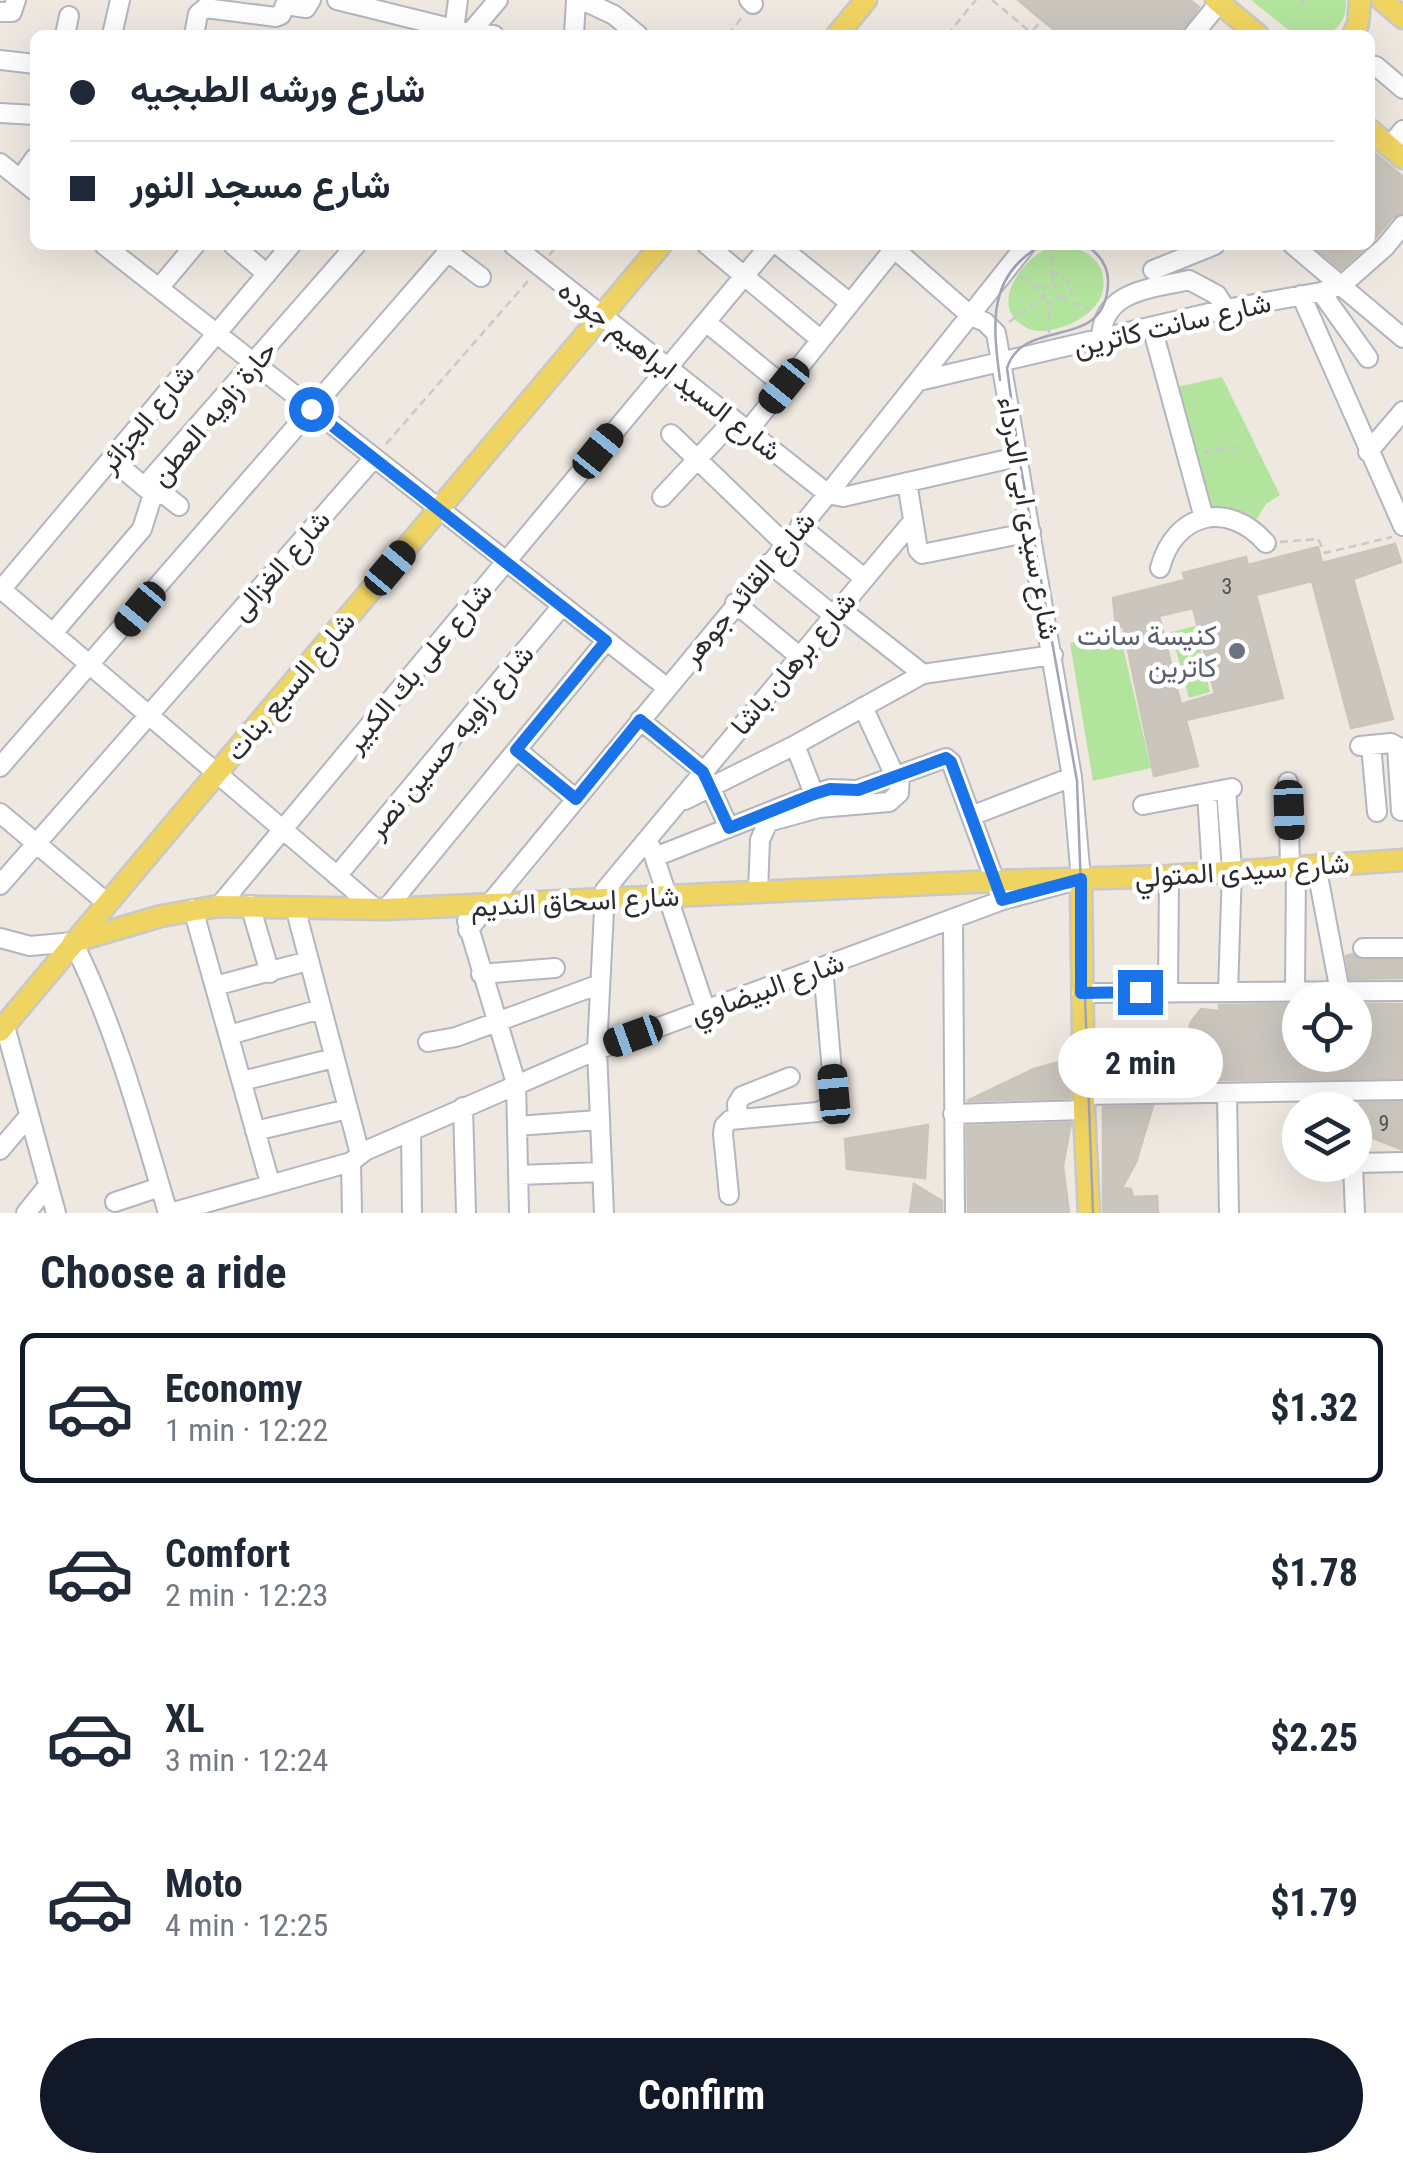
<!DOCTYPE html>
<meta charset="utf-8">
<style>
body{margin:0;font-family:"Roboto Condensed",Vazirmatn,sans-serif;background:#f6f6f7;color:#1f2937;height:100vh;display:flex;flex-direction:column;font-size:38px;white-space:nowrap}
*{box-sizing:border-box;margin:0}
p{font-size:32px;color:#747a83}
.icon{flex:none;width:55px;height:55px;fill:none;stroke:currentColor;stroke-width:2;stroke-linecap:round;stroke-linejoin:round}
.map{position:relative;height:1213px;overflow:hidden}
.sheet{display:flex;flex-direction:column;background:#fff;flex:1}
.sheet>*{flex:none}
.hud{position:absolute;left:30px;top:30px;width:1345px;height:220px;border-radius:15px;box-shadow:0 10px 40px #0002;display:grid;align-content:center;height:220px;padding:0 40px;background:#fff}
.tools{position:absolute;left:1282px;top:982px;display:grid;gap:20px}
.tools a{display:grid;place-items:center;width:90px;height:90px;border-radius:50%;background:#fff;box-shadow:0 10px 40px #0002;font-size:50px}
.end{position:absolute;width:45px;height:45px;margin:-22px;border:12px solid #1a73e8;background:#fff;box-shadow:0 0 0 5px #fff}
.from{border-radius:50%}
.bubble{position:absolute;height:70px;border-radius:35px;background:#fff;box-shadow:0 10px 40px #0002;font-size:32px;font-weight:700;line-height:70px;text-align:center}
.car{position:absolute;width:30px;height:60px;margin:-30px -15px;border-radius:12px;box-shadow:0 0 8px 2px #0007;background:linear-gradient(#222 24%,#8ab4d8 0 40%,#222 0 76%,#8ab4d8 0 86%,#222 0)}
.hud b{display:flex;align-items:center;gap:35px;height:95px;font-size:38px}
.hud b+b{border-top:2px solid #e0e1e3}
.hud i{width:25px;height:25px;background:#1f2937}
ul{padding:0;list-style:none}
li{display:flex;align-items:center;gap:30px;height:150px;margin:0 20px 15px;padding:0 20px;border:5px solid transparent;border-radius:15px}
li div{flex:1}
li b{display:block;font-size:38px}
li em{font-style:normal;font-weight:700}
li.selected{border-color:#111827}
li>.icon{width:90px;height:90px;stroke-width:1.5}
h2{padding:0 40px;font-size:45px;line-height:120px}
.action{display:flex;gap:20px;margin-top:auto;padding:20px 40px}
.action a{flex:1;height:115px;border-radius:60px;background:#111827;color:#fff;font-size:40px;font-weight:700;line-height:115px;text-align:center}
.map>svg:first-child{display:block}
.green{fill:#b3e49d}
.building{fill:#cac6be;stroke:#cac4b9;stroke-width:2.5;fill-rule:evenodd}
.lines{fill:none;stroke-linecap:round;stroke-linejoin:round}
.minor-casing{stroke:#b3b5c0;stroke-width:22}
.major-casing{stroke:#c8c8c8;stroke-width:25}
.path{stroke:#c8c8c8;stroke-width:2.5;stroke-dasharray:8 5;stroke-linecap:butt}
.minor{stroke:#fff;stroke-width:18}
.major{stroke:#f0d462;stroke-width:20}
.tram{stroke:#a2a4b7;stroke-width:2.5}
.route{stroke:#1a73e8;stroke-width:12}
.worship-dot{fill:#6b7280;stroke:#fff;stroke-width:4}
.labels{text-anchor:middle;stroke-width:9;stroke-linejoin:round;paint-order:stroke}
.number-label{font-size:22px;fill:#545351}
.street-label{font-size:28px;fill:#2d2d2d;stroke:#fff}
.worship-label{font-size:28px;fill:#5b616d;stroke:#fff;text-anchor:end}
</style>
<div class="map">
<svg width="1403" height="1213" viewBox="0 0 1403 1213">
<rect width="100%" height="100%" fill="#eee8e0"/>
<path class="green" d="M1251 0H1346C1347 16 1341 26 1328 35H1295Z
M1054 245C1080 245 1108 258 1103 290 1099 317 1049 339 1027 328 984 306 1025 255 1054 245Z
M1222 377 1280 495 1266 504 1256 520 1234 509 1208 507 1177 387Z
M1195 626 1210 692 1189 698 1171 632Z
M1120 634 1151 768 1093 781 1070 643Z"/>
<path class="building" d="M1018 0H1190L1199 7 1181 35H1060Z
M1370 149 1403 177V213L1393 217 1370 244Z
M1312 245H1368L1341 269Z
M1395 544 1401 562 1353 579 1393 719 1351 728 1312 581 1256 595 1283 698 1186 720 1198 766 1154 776 1123 626 1116 627 1113 598 1185 580 1183 573 1246 557 1248 565 1318 547 1322 563ZM1193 608 1215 694 1181 704 1159 616Z
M1352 954 1363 960H1403V978L1350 979 1346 956Z
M1300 1004V1055H1355V1004H1403V1078L1213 1080 1179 1065 1191 1022 1201 1009 1220 1011 1219 1005Z
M1102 1049 1160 1064 1159 1081 1098 1082Z
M1070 1059V1098L967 1101 1034 1069Z
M1403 1102V1150L1360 1133V1103Z
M1153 1106 1136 1162 1122 1188 1131 1189 1133 1197 1157 1196 1158 1213H1103V1107Z
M1071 1123 1063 1166 1069 1213H968L967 1126Z
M928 1125 925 1178 847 1169 845 1139Z
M914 1184 942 1201V1213H910Z"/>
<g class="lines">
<defs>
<path id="minor" d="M337 0 470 33 494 35
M582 0 614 15 638 35
M749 0 753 4
M0 12H12L16 0
M454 30 458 0
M65 35 69 16
M112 35 120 0
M194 35 198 14 205 8 276 17 281 15 285 5 306 8 311 0
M468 35 498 0
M574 35 576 0
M1193 35 1219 3
M0 60 35 64
M1376 66 1403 89
M0 113 35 115
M1390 146 1403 130
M0 163 35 191
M20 179 35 158
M104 245 666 687
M233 245 267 274
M513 245 828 494 843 497 1017 457
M707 245 821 340
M778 245 850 303
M1293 245 1403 338
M448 252 481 277
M1153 270 1215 245
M159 288 195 245
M1321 292 1368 358
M1301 295 1403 526
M706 322 784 386
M1152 327 1204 518
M1101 340C1101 290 1151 289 1189 280L1217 295 1226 309
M919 381 1226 309 1321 292 1342 285 1385 247 1403 225
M747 432 897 245
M671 434 785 544
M1368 452 1403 411
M907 482 918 550 922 554 1031 532
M144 487 356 245
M153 494 165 495 179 506
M662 497 733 421
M800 526 864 578
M769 563 833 615
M1160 568C1175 512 1228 500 1266 543
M1 589 376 909
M0 591 291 245
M735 603 799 656
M839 608 923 674
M53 633 142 529 153 494 111 459
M863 707 895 776
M640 720 703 771 729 828
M795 745 814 794
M1371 745 1377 812
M1360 746 1391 743 1397 746 1401 811
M517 750 576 799
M0 767 454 245
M1288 782 1290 867
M1226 790 1232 869 1228 992
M1207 793 1212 872
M685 800 795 745 923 674 1053 655
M1143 805 1232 788
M0 813 107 903
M971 816 1072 777
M651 847 706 1011
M655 857 814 794 830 789 857 790 946 758 951 762 999 892
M1316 865 1340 992
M337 876 562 606
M0 885 374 458
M758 892 760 840 768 822 819 808 889 802 899 793 900 774
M250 905 270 973
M219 906 770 245
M295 907 360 1154
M193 909 270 1183
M386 909 606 641
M953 919 955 1213
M467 921 516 1083 519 1213
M468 930 828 494 1026 245
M0 938 30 946 73 942C115 1026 141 1122 168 1213
M1363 948H1403
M481 974 555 968
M215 986 308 961
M1168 992 1169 876
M1295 992 1296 866
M1081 993 1403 991
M5 1026 56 1213
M229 1035 321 1009
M428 1042 456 1037 600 984
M242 1081 334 1058
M1227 1094 1229 1213
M1083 1095 1403 1090
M463 1107 466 1213
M953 1114 1084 1110
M738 1118 737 1104 742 1096 790 1077
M517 1126 598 1120
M255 1131 348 1109
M411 1132 412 1213
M0 1150 28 1117
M351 1162 352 1213
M1355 1163 1403 1162
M1353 1165 1355 1213
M518 1175 602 1172
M729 1195 723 1134 724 1126 730 1120 818 1112 832 1105 834 1095 823 967
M115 1202 160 1187
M26 1213 47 1187
M170 1213 351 1162 365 1151 597 1050 1003 900 1081 879 1072 777 996 333 985 322 971 316 890 245
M604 1213 597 1050 605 890 913 521"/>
<path id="major" d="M1216 0 1258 35
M1382 0 1403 18
M837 35 866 0
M1353 35 1358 24 1360 0
M1370 130 1403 158
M1081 879 1084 1110 1089 1213
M73 942 161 916 219 906 386 909 995 881 1169 876 1403 860
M0 1031 661 245"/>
</defs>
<use href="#minor" class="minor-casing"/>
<use href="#major" class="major-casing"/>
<path class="path" d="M992 0 1034 35
M1301 0 1305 3
M1033 30 1042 20
M728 35 742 17
M947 35 976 0
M1051 245 1053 281
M549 255 558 245
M1052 271 1068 282 1074 300
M1021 277 1039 289
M1061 297 1090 310
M1009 322 1044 297 1041 289 1053 282 1060 297 1049 304 1044 297
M1049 333V306
M386 444 528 281
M1203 452 1239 447
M1280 542 1318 539 1325 553 1392 537"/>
<use href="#minor" class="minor"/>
<use href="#major" class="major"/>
<path class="tram" d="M1085 245C1100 254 1109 266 1108 284 1105 353 1024 315 1007 368L1019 457 1077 781 1093 1213
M1000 380C993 326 986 276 1042 245"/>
</g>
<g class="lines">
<path class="route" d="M311 409 606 641 516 750 576 799 640 720 703 772 729 828 814 794 830 789 858 790 946 758 951 762 1002 900 1081 879V993L1140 992"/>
</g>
<circle class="worship-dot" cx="1237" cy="651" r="10"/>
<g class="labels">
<g class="number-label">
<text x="1227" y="594">3</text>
<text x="1384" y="1131">9</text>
</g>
<g class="street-label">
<text transform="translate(1172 324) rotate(-13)" y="10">شارع سانت كاترين</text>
<text transform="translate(670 370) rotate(38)" y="10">شارع السيد ابراهيم جوده</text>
<text transform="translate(213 413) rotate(-50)" y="10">حارة زاويه العطن</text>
<text transform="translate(146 418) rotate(-50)" y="10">شارع الجزائر</text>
<text transform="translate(1029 518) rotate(80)" y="10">شارع سيدى ابى الدرداء</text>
<text transform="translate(280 565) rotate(-49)" y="10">شارع الغزالى</text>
<text transform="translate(748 588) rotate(-50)" y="10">شارع القائد جوهر</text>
<text transform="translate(793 663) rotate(-50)" y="10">شارع برهان باشا</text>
<text transform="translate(418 667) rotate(-50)" y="10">شارع على بك الكبير</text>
<text transform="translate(290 686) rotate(-50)" y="10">شارع السبع بنات</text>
<text transform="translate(450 741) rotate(-50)" y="10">شارع زاويه حسين نصر</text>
<text transform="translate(1242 870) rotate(-4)" y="10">شارع سيدى المتولي</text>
<text transform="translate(575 901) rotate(-3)" y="10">شارع اسحاق النديم</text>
<text transform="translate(767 988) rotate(-20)" y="10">شارع البيضاوي</text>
</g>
<g class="worship-label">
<text x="1217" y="645">كنيسة سانت<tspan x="1217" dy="32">كاترين</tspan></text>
</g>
</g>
</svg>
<div class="tools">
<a><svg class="icon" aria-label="locate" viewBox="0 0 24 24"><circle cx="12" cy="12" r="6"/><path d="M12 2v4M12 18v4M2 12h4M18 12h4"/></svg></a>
<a><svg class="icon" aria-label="layers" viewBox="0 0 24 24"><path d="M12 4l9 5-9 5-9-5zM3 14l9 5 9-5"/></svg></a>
</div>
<i class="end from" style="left:311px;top:409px"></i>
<i class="end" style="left:1140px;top:992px"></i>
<div class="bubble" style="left:1058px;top:1028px;width:165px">2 min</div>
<i class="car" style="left:784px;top:386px;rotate:219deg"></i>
<i class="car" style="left:598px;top:451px;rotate:39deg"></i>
<i class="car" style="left:390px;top:568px;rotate:40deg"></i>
<i class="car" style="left:140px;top:609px;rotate:220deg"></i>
<i class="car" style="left:1289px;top:810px;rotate:178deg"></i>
<i class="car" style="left:633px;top:1036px;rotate:250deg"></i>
<i class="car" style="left:834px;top:1094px;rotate:355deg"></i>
<div class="hud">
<b><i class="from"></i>شارع ورشه الطبجيه</b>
<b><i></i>شارع مسجد النور</b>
</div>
</div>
<section class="sheet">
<h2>Choose a ride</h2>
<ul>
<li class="selected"><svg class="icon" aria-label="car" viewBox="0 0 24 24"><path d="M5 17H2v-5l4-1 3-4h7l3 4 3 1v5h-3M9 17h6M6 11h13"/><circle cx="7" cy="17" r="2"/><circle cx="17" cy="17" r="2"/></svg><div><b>Economy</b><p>1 min · 12:22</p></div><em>$1.32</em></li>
<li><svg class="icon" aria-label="car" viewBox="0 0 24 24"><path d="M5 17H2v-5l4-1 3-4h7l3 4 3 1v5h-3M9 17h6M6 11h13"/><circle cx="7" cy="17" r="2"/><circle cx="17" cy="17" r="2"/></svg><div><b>Comfort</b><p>2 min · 12:23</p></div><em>$1.78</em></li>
<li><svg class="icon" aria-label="car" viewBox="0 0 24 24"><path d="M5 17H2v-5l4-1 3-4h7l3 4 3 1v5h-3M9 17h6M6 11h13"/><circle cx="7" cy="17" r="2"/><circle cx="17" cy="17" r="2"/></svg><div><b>XL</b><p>3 min · 12:24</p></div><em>$2.25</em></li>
<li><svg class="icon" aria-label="car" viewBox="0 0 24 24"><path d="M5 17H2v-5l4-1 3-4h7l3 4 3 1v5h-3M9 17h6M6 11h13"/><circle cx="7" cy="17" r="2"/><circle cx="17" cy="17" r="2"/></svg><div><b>Moto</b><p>4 min · 12:25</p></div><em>$1.79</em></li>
</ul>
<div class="action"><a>Confirm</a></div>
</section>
